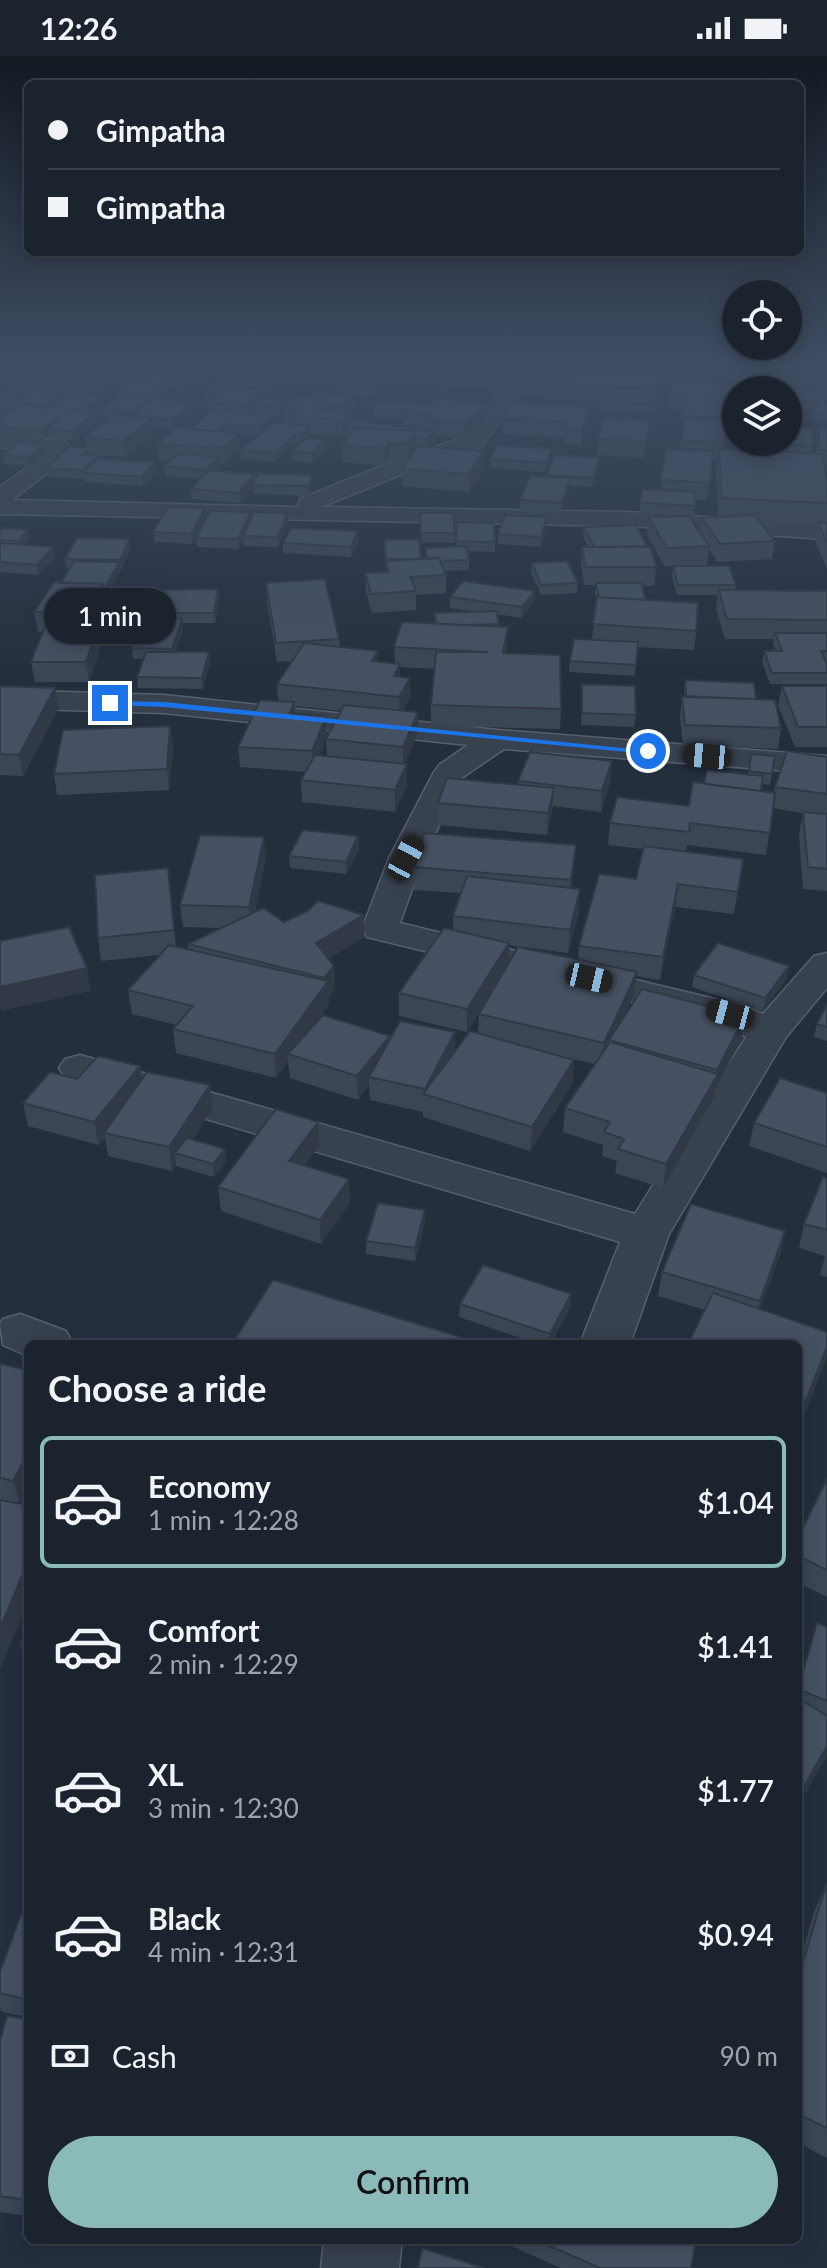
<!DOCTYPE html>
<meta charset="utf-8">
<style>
body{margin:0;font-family:Lato,sans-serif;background:#282f3a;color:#f1f3f6;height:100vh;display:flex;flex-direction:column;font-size:30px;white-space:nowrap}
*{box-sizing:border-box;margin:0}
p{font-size:26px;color:#a0a4aa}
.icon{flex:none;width:44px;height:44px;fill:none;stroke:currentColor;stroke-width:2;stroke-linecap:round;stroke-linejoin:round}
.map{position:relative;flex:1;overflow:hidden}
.drawer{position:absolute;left:24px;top:1284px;width:778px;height:904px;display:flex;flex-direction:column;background:#1b232e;border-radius:12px;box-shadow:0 4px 20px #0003,0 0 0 2px #39404a}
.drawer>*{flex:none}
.top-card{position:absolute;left:24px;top:24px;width:780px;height:176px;border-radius:12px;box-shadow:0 4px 20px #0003,0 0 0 2px #39404a;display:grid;align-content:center;height:176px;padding:0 24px;background:#1b232e}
.buttons{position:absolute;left:722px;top:224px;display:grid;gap:16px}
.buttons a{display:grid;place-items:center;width:80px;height:80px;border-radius:50%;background:#1b232e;box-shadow:0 4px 20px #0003,0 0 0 2px #39404a;font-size:40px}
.end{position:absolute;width:36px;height:36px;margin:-18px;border:10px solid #1a73e8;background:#fff;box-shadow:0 0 0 4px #fff}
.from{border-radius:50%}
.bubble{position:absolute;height:56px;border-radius:28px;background:#1b232e;box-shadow:0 4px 20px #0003,0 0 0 2px #39404a;font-size:26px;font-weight:600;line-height:56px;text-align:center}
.car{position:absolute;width:24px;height:48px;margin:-24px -12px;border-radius:10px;box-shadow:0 0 6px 2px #0007;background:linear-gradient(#222 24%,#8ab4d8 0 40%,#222 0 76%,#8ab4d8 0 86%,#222 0)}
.top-card b{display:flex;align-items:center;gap:28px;height:76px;font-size:30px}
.top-card b+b{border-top:2px solid #39404a}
.top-card i{width:20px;height:20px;background:#f1f3f6}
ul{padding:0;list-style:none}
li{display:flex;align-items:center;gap:24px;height:132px;margin:0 16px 12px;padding:0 8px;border:4px solid transparent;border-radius:12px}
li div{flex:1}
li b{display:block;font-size:30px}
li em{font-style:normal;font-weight:600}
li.current{border-color:#8bbbb9}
li>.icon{width:72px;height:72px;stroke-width:1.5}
h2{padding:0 24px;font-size:36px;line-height:96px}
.pay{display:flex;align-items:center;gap:20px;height:88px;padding:0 24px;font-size:30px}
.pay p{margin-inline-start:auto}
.action{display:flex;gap:16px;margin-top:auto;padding:16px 24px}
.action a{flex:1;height:92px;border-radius:48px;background:#8bbbb9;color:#111;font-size:32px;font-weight:600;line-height:92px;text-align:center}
.status{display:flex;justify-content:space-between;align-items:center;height:56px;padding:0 40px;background:#1b232e;direction:ltr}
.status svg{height:22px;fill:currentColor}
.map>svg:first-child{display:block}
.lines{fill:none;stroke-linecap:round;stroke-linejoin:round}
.minor-casing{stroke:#565f6c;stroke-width:3}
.minor{fill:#38414e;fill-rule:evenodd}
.wall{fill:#3b4654;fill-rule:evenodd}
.shaded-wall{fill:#303945}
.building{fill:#455162;stroke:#303945;stroke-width:2;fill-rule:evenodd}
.route{fill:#1a73e8}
</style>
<div class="status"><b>12:26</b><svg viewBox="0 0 49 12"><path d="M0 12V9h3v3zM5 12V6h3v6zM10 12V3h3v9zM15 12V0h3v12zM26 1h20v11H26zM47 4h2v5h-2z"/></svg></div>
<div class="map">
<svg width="827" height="2212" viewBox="0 0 827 2212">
<rect width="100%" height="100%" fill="#242f3e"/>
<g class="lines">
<defs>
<path id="minor" d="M41 307H62L7 358 0 360V343Z
M427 307H482L509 312 512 316 502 322 436 313Z
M522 307H541L481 391 420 411 321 451 630 456 827 469V483L630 470 0 458V431L49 396 0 391V379L65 385 73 397 12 444 298 451 300 443 404 401 465 381Z
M0 634 164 639 498 674 827 700V718L504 693 463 721 423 802 400 867 744 950 763 958 814 900 827 897V932L786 981 669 1178 630 1288H580L620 1186 65 1021 59 1012 65 1003 80 999 635 1158 746 981 716 966 367 881 362 873 389 802 434 716 439 709 468 689 164 657 0 652Z
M20 1258 66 1275 73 1288H28V1300L3 1289 0 1268 3 1263Z
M324 2184H402L399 2212H321Z"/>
</defs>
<use href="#minor" class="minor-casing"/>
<use href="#minor" class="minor"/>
</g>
<path class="wall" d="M0 307 46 313 18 325 0 322Z
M67 307H125L126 313 111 325H108V328L92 340 102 350 94 356 96 365 73 384 48 382V379L43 383 0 380V364L15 352 14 346 39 335 38 323Z
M164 307H226L216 318 203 317 183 334 170 333 156 343 193 355 174 371 153 370 154 378 125 401 90 398V400H97V403L156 416 143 430 85 426V423L48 421 46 412 86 392 85 381 110 362H103L102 353 118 342 117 337 147 323Z
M252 307H291V321L274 339 262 338V341L289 343V346L308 342 315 336 356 356 351 360 352 366 419 374V370L403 369V363L375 361 374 352 379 345 485 364 464 383 436 380V385L428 391 484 412 469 436 402 430V413L418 390H415L408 405 389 403 385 409 342 406V390L348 380H346V378L342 381 310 378 307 382 326 392 312 407 292 405 291 396 300 387H295L275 406 241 403V394L258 380 239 378 240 394 226 408 219 407V410L214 415 255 418 256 422 313 429 309 440 253 438V432L240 447 192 443 191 433 201 423 165 420 164 410 170 405 159 404 158 388 189 373 212 355H209L208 346H205V337L215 330 214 320 248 311ZM253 351V358L245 357ZM284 357V366L290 368 263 376 271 369V360L279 361Z
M303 307H398L394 313H392V319L372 341 337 338 336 322 338 320 301 318V309Z
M511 307V321L503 334 437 330V315Z
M529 307H666L660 320 656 348H654L653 356 599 354 600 345 521 341 522 326Z
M668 307H713L711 316H709L708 325 735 339 733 355H725L723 394H740V386H788V351H792L789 342 790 334 821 335 822 330H779L774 318 773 307H827V344H825L827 346V366L814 365 811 354 802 353 801 372 812 390 811 397 816 398 819 374H827V416H826L827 423V513L815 485 818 469 761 467 775 485 772 503 718 506 709 493 707 509 682 510 736 529 735 534 827 535V606H826L827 609V628H770L762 606 764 595H776L773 588 774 583H725L716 553 718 539H677L672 520 673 510 665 511 647 479 648 461 686 460 639 457 642 433 660 434 661 424 680 393 682 376H681V353H668L669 323 687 324 688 322 672 321 673 313H668ZM712 403H718L716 415 718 461 702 462 700 477 689 460H694L695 444H707Z
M769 307 767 325 718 323 719 308Z
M503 362 588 367 581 389 565 388V382L503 378Z
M650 364 644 402 597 399 598 383Z
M46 397 30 410 4 408 3 399Z
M551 402 545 416 490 412V403Z
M599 411 592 431 569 430 561 457 520 454V444L547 421V419Z
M205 452 206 462 192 488 154 486 153 476Z
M287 457 288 467 278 491 243 490V484L239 493 197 491 196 482 251 463Z
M420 457 455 477V487H421Z
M547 461 546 471 541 491 498 488V478Z
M457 466 495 486V496L467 495 469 504V514L445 515 446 519V537L416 539V554L372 557 366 536 365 517 386 516 384 484 421 503 425 502V492L456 491Z
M584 471 647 490 656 511 654 530H642L646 544 696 575 694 594 637 591 635 620 569 616 570 605 592 584 597 544 595 538 596 529H584L581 509 582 491H588L583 481Z
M0 472 29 484 25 489 53 491 55 501 38 519 0 516Z
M358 475 359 485 351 501 283 497V487Z
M131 493 106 543H105L106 547 94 568H99L102 587 89 626H35L31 606 43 576H38L34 556 61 527 69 513H67L65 503Z
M532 507 578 527 577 537 541 539 531 517Z
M266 527 339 583 340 591 378 595V606L395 607 394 591 434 567V557L478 556 450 552V541L535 535 534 545 522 562 496 558 499 570 507 590 506 598 561 653 560 673 431 670V649L435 613 400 611V621L410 622V642L403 655 418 677 404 708H407V729L395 756 302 746 301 724 305 716 240 711 238 691 278 645 277 628 292 605 277 606 267 546ZM295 650 341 655 327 680 326 660 295 657ZM326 683 327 700H319Z
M218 533 219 544 215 567H183V574L176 596H209L210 607 203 633 138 632 137 621 143 603H133L132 592 152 563V557Z
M685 624 756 643 781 672 778 693 683 690 680 661 682 640 684 641Z
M582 628 636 659 634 671 581 669Z
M0 630 55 632 59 652 23 720 0 719Z
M782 630H827V691H795L778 650Z
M170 670 173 691 169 734 57 739 54 718Z
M751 698 775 700 770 729 762 728 761 735 774 737 775 731 827 701V835L803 833 799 778 803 757 773 752 766 799 687 789 686 796 743 803 734 858 675 851 660 924 636 920 634 939 625 958 745 960 741 984 715 1034 714 1041 663 1132 615 1117 617 1105 602 1100 603 1089 563 1076 565 1052 595 1008 559 1000 574 1004 572 1028 530 1095 423 1061V1056L370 1044 369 1029 358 1044 290 1022 288 1005 276 1022 176 997 173 973 177 969 132 958 128 934 160 899 101 905 98 882 168 812 176 890 188 893V888L221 872 183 871 180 849 266 802 255 856 284 866 364 859V881L328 903 334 910 335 933 329 940V948L315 968 390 980V983L455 995 478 977 479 958 494 932 467 976 399 960V937L453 875V860L461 837 414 834V811L576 789 571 832 579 855 568 897 509 889 508 909 578 904 579 890 636 823 643 793 608 789 610 767 689 750 704 728 748 719Z
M612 705 610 726 601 756 553 750 547 779 438 769V747L518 729V725Z
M358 780 359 792 346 818 290 812 289 800Z
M694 919 787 922 763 955 692 931Z
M827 948V985L814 981 817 968Z
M140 1010 142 1023 212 1053 193 1083 226 1106 214 1121 176 1110V1109L172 1115 108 1100 105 1082 99 1089 28 1070 23 1047 77 1023Z
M827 1037V1117L749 1090 754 1067Z
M319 1090 305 1110 350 1147 321 1188 221 1155 218 1131Z
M827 1122V1221L820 1219 825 1200 799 1192 804 1168Z
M425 1167 415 1205 366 1198V1185Z
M785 1175 780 1199 760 1253 827 1276V1297L824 1309 798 1374V1288L705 1254 658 1240 662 1216Z
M460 1248 570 1251 551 1288H538L459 1261Z
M0 1308 28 1314V1433L20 1448 28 1449V1546L0 1613Z
M827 1423V1541L798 1527V1482Z
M827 1571V1659L822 1657 827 1699 798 1750V1631Z
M28 1572V1612L20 1589Z
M826 1829 827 1830V2102L798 2087V1912L814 1856Z
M28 1840V1961L2 1956 0 1952V1916Z
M28 1963V2160L0 2156V1985Z
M498 2184H696L691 2212H561Z"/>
<path class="shaded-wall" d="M38 307H45L46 313 18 325 17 317Z
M121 307H125L126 313 111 325 110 316Z
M217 307H226L216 318 215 309Z
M289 307H291V321L274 339 273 324Z
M386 307H392V319L372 341V325Z
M511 307V321L503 334 504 319Z
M663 307H666L660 320 656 348 660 314Z
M202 308 203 317 183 334 182 325Z
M106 313 108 328 88 343 86 327Z
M169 324 170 333 150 348 132 359V364L131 356 149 343 148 340Z
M262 334V343L244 358V349Z
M61 337 62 346 45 358 44 349Z
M355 340 356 356 351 360 352 372 345 371 346 378 342 381V365L345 362 344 351Z
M101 341 102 350 86 362 69 355Z
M289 343V351L283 350 284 357 279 361V352Z
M192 346 193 355 174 371 173 363Z
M486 348 485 364 464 383V367Z
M589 351 588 367 581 389 582 373Z
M95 357 96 365 73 384 72 375Z
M271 360V369L259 380 258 371Z
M152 362 154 378 125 401 123 385Z
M55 364 56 373H47L48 379 43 383 42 374Z
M650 364 649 380 644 402 646 385Z
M225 368 226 377 213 379Z
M310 370V378L301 387V378Z
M415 375V392L408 405V388Z
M436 376V385L427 392V383Z
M239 377 240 394 226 408 225 391Z
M295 378V387L275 406V397Z
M325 383 326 392 312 407V397Z
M389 387V403L385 409V392Z
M45 388 46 397 30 410 29 401Z
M89 392 90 402 82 399Z
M552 393 551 402 545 416 546 407Z
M484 395V412L469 436V418Z
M97 400 98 409 84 417V423L83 414Z
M219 401V410L207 423 206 414Z
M599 402V411L592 431 593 422Z
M155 406 156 416 143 430 142 421Z
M255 418 256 428 252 429 253 432 240 447 239 437Z
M313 419V429L309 440V430Z
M570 422 569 432 561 457 562 447Z
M205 452 206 462 192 488 191 478Z
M251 456V465L243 480V484L239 493 238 483Z
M287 457 288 467 278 491V481Z
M547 461 546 471 541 491V481Z
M28 474 29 484 20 495 18 485Z
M358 475 359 485 351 501V491Z
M130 483 131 493 121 514 120 504Z
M53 491 55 501 38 519 37 509Z
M119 506 120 516 106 543 105 532Z
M103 528 106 547 88 578 86 558Z
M218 533 219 544 215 567 214 557Z
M535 535 534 545 522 562V551Z
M182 563 183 574 173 604 172 593Z
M99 568 102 587 89 626 86 606Z
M508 571 507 590 503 617V597Z
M378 595V615L372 605Z
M209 596 210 607 203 633 202 622Z
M400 608V628L394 620Z
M410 622V642L399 661V641Z
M55 632 59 652 23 720 19 699Z
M294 646 296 667 290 657Z
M418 656V677L403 712V691Z
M326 660 327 680 313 716 312 695Z
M170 670 173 691 169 734 167 713Z
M612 705 610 726 601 756 602 735Z
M407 708V729L395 756V734Z
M554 732 552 753 547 779 548 757Z
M358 780 359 792 346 818V806Z
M264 781 266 802 251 873 249 851Z
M576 789 574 811 569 846 571 824Z
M678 828 675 851 660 924 663 901Z
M580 833 579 855 568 897 570 874Z
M364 859V881L317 910 316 887Z
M509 887 508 910 467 976V953Z
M334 910 335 933 329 940V948L292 1000 288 998V1005L276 1022 275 998 324 930V922Z
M789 910 787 922 763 955 765 942Z
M87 912 91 935 1 955 0 948V931Z
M637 916 634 939 613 985 609 984 608 997 601 1010 604 987Z
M745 960 741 984 715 1034 714 1041 663 1132 666 1108 716 1021 717 1014Z
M455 976V999L425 1038V1033Z
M390 980V1003L369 1021V1029L358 1044 357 1020Z
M574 1004 572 1028 530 1095 532 1071Z
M140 1010 143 1033 104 1077 105 1082 99 1089 94 1066Z
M210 1029 212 1053 182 1099 175 1097 176 1109 172 1115 169 1091Z
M318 1066 319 1090 291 1129 289 1105Z
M225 1093 226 1106 214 1121 213 1108Z
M349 1123 350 1147 321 1188 320 1164Z
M425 1154V1167L415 1205V1192Z
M785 1175 780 1199 754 1269 760 1245Z
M571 1238 570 1251 551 1288H549L550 1278Z
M827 1291V1297L824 1309 798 1374V1364Z
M28 1397V1433L20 1448 13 1425Z
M28 1506V1546L0 1613V1572Z
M827 1690V1699L798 1750V1741Z"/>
<path class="building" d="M0 307H38L17 317 0 314Z
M67 307H121L110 316H107L106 313 64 309Z
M164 307H217L215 309 202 308 182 325 169 324 148 340 117 337 138 322 147 323Z
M252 307H289L273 324 214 320 225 309 248 311Z
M303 307H352L347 313 301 309Z
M352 307H389L372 325 336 322Z
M442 307H511L504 319 437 315Z
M529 307H579L661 311 658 332 522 326ZM554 312 568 313 564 320 550 319Z
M579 307H624L623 310Z
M628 307H663L661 311 627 310Z
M674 307 710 309 708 320 688 319 689 313H673Z
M720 307H769V310L720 308Z
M778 307H827V315L781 314Z
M59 309 106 313 86 327 38 323Z
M669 323 733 325 735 339H724L725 362 683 360V337H670Z
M823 327H827V336H826Z
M214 330 262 334 244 349 208 346 218 338 205 337Z
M790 334H821L825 346H827V357L815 356 813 345 794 344Z
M31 335 61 337 44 349 14 346Z
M315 336 355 340 344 351 320 348 316 352 351 356 342 365 290 359 299 352 283 350 294 341 308 342Z
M601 337 655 340 654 347 600 345Z
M66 338 101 341 85 353 69 355 95 357 72 375 47 373 59 364H55L42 374 0 371V364L18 349 48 352Z
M121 339 150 342 131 356 102 353Z
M262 341 289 343 279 352 253 350Z
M438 342 486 348 464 367 427 363 431 359 419 358Z
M152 343 192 346 173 363 132 359Z
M379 345 430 349 419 358V361L403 360 407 354 374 352Z
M510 346 589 351 582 373 566 372 568 366 503 362Z
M788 351 802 352V363L788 362Z
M213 354 271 360 258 371 225 368 217 375 189 373Z
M115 359 152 362 123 385 85 381Z
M604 361 650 364 646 385 598 383Z
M684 363 725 365 724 387 681 384Z
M355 364 436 376 427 383 415 381V375L345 371Z
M275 366 310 370 301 378H295L275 397 241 394Z
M355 371 415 375 408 388 389 387 385 392 342 390Z
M788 371 812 372V390L742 386H788Z
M175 372 239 377 225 391 158 388Z
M819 374H827V394H820Z
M306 382 325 383 312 397 291 396Z
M18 386 45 388 29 401 3 399Z
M498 389 552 393 546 407 490 403Z
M418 390 484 395 469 418 402 413Z
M68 391 89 392 82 399 97 400 83 414 46 412Z
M666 393 713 395 710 427 661 424Z
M719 393 822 398 827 423V447L721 442Z
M178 398 219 401 206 414 164 410Z
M554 399 599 402 593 422 547 419Z
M98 403 155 406 142 421 84 417Z
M208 415 255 418 239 437 191 433Z
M258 418 313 419 309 430 252 429Z
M530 420 570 422 562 447 520 444Z
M642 433 696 436 695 450 640 447Z
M168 451 205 452 191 478 153 476Z
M210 455 251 456 238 483 196 482Z
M254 456 287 457 278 481 243 480Z
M420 457H453L455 477H421Z
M505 459 547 461 541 481 498 478Z
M755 459 775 485 720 488 702 462Z
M689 460 709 490 667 492 648 461Z
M457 466 494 467 495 486 456 485Z
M818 467H827V487Z
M636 469 647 490 594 491 584 471Z
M0 472 28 474 18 485 0 484Z
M291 472 358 475 351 491 283 487Z
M77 482 130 483 120 504 65 503Z
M419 483 421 503H386L384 484Z
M0 487 53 491 37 509 0 506Z
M466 490 469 504 441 505 439 502H427L425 492Z
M582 491H651L656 511H585Z
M439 502 446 519 410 521 416 535 371 538 365 517 389 516 386 505Z
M74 505 119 506 105 532H104L103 528 61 527Z
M567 505 578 527 541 529 532 507Z
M673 510H729L736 529H678Z
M325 523 339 583 276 587 266 527Z
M463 525 535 535 522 551 450 541Z
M54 526 103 528 86 558 34 556Z
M596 527H641L646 544 599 541Z
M218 533 214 557H152L157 534Z
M719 534 827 535V564L727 563Z
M597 541 698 547 696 575 593 568Z
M496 555 499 568 463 569 437 568 434 557Z
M142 563H182L172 593 132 592Z
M402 566 508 571 503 597 560 599 561 653 431 649 436 596H488L394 591Z
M46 568H99L86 606H31Z
M775 577H827V595H821L827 609V617H772L764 595H782Z
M574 583 638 586 636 609 570 605Z
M304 587 378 595 372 605 400 608 394 620 410 622 399 641 277 628Z
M146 596H209L202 622 137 621Z
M685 624 754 627 756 643 686 641Z
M582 628 635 630 636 659 582 657Z
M0 630 55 632 19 699 0 698Z
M782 630H827V671H798Z
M682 640 775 644 781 672 685 669Z
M260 644 294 646 290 657 326 660 312 695 238 691Z
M344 649 418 656 403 691 326 683Z
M170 670 167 713 54 718 63 674Z
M787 695 827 701V738L775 731Z
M530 696 612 705 602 735 518 725Z
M751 698 775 700 772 718 749 715Z
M315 699 407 708 395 734 301 724Z
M707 714 763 720 761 735 704 728Z
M447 722 554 732 548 757 438 747Z
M693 726 775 737 770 777 690 767 689 776 610 767 617 741 689 750Z
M803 756 827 758V813L808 811Z
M303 774 358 780 346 806 289 800Z
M424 777 576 789 571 824 414 811Z
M200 779 264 781 249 851 180 849Z
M644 790 743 803 738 836 678 828 663 901 579 890 599 818 636 823Z
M168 812 174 874 98 882 95 819Z
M467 820 580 833 570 874 453 860Z
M318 845 364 859 316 887 334 910 324 922 188 888 263 852 284 866 308 855Z
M69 871 87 912 0 931V885Z
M444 872 509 887 467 953 399 937Z
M718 887 789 910 765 942 694 919Z
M169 889 328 925 275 998 173 973 193 950 128 934Z
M518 891 637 916 604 987 479 958Z
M642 933 745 960 717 1014 609 984Z
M827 948V971L817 968Z
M323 959 390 980 357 1020 288 998Z
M400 965 455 976 425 1033 369 1021Z
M470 975 574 1004 532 1071 423 1038Z
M610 986 718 1018 666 1108 618 1093 624 1083 604 1076 610 1066 565 1052Z
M98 1000 140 1010 94 1066 23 1047 50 1016 77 1023Z
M147 1016 210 1029 169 1091 104 1077Z
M780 1022 827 1037V1091L754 1067Z
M276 1053 318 1066 289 1105 349 1123 320 1164 218 1131Z
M187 1082 225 1093 213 1108 175 1097Z
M823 1121 827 1122V1174L804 1168Z
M378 1147 425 1154 415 1192 366 1185Z
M691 1148 785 1175 760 1245 662 1216Z
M483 1209 571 1238 550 1278 460 1248Z
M273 1224 467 1283 465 1288H232Z
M713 1237 827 1276V1291L798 1364V1288H688Z
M0 1308 28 1314V1397L13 1425 0 1422Z
M827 1423V1514L798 1500V1482Z
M0 1444 28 1449V1506L0 1572Z
M817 1567 827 1571V1645L798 1633Z
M28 1572V1591L20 1589Z
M798 1642 827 1660V1690L798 1741Z
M826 1829 827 1830V2072L798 2058V1912L801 1913Z
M28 1840V1944L0 1937V1916Z
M7 1960 28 1963V2144L0 2140V1985Z
M536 2184H696L691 2212H600Z
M422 2192 484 2212H418Z"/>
<linearGradient id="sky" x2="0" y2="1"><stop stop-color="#141a22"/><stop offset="0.5" stop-color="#3f4d63"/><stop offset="1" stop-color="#3f4d63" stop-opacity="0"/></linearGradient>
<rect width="827" height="617" fill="url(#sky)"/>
<path class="route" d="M107 645 164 646 652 695 648 698 164 651 110 649Z"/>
</svg>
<div class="buttons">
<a><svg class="icon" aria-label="locate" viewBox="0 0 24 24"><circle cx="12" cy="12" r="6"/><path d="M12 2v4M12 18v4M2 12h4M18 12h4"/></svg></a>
<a><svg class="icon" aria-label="layers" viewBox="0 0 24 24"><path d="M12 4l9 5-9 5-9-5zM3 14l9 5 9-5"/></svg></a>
</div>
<i class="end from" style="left:648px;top:695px"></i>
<i class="end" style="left:110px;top:647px"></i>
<div class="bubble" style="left:44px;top:532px;width:132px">1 min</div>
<i class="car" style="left:707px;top:700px;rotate:275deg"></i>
<i class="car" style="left:406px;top:802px;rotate:28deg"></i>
<i class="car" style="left:589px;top:922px;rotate:103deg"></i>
<i class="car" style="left:730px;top:958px;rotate:285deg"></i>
<div class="top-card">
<b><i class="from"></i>Gimpatha</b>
<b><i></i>Gimpatha</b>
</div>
<section class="drawer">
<h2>Choose a ride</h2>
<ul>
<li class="current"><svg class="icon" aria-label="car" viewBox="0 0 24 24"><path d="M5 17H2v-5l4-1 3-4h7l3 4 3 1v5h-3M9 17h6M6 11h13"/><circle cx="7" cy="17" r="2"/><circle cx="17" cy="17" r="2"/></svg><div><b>Economy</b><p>1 min · 12:28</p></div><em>$1.04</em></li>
<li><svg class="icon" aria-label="car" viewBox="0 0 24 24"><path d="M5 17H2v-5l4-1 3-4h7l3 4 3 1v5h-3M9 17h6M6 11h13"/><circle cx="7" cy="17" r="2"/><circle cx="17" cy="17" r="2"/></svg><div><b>Comfort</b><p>2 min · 12:29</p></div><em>$1.41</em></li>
<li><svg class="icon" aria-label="car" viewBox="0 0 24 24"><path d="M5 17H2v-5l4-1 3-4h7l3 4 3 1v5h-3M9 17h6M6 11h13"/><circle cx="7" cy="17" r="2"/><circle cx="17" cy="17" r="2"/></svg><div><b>XL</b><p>3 min · 12:30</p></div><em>$1.77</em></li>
<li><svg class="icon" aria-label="car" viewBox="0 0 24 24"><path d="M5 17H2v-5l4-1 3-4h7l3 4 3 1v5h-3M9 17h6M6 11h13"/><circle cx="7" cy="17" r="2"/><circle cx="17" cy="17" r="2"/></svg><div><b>Black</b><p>4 min · 12:31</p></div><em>$0.94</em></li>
</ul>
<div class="pay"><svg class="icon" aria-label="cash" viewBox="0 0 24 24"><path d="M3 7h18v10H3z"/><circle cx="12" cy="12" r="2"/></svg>Cash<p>90 m</p></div>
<div class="action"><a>Confirm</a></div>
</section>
</div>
